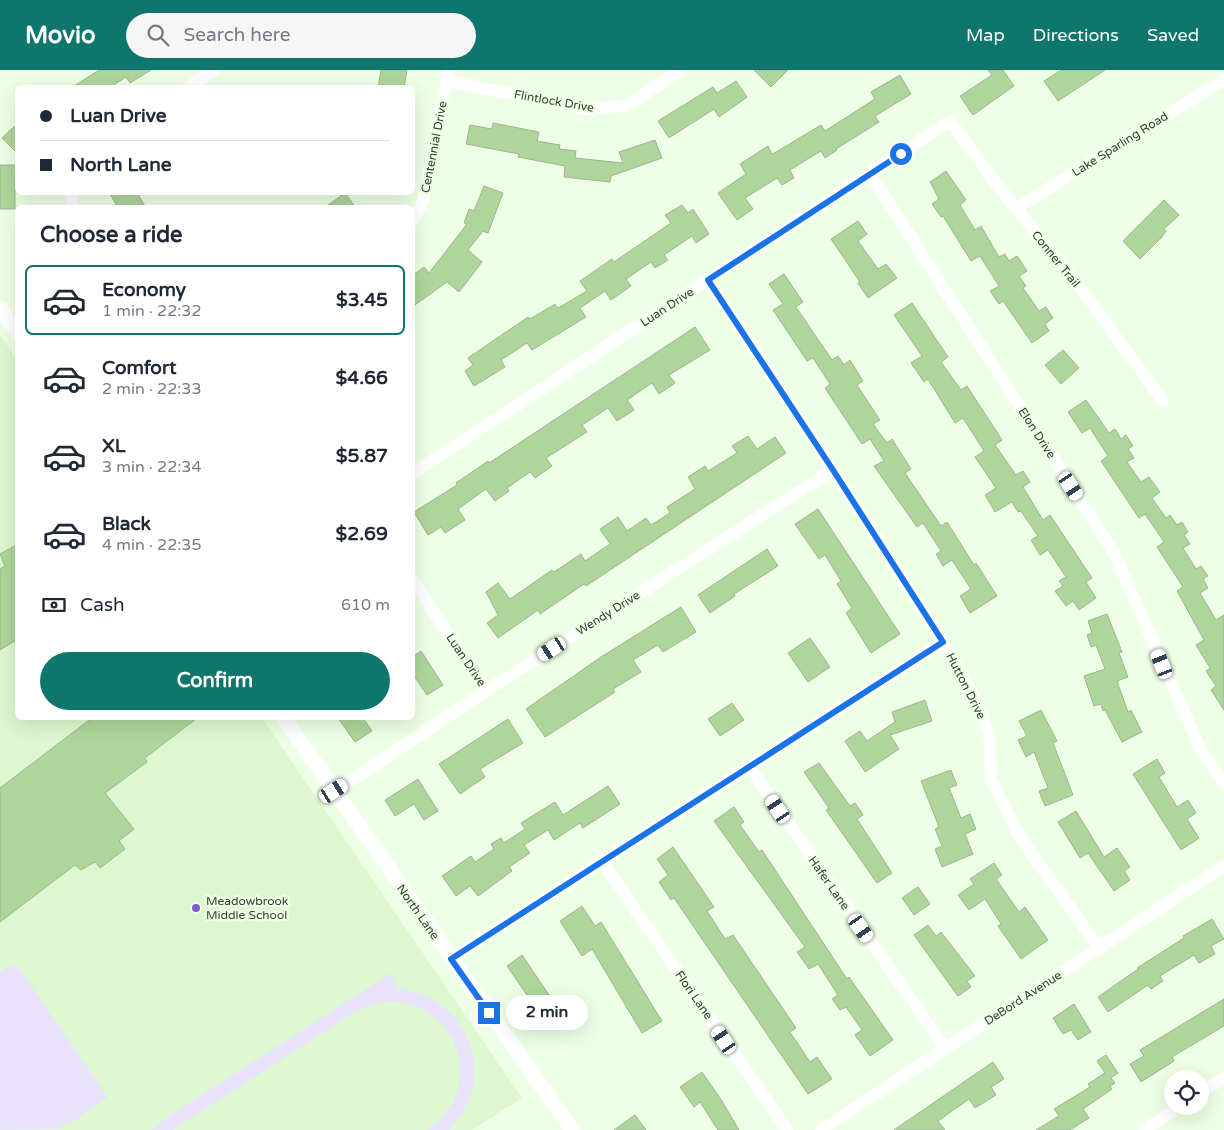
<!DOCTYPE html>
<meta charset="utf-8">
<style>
body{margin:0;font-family:"Varela Round",sans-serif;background:#f6f6f7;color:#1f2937;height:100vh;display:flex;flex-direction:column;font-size:19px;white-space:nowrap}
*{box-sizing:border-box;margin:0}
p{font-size:16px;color:#747a83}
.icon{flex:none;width:28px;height:28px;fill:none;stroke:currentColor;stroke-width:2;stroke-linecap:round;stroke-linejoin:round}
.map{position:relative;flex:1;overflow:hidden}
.side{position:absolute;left:15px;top:135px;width:400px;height:515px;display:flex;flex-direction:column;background:#fff;border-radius:8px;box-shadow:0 5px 20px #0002}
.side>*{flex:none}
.guide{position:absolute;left:15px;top:15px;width:400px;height:110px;border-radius:8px;box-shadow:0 5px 20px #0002;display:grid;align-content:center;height:110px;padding:0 25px;background:#fff}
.tools{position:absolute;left:1164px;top:1000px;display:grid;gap:10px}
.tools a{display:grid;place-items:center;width:45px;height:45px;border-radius:50%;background:#fff;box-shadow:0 5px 20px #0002;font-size:25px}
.end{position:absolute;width:22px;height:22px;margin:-11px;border:6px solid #1a73e8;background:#fff;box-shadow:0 0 0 2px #fff}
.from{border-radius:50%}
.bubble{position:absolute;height:35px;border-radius:18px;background:#fff;box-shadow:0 5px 20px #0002;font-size:16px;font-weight:700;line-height:35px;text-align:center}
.car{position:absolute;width:15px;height:30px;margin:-15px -8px;border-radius:6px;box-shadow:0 0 4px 1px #0007;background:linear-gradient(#fff 24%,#345 0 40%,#fff 0 76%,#345 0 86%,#fff 0)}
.guide b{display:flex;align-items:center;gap:18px;height:48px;font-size:19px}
.guide b+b{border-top:1px solid #e0e1e3}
.guide i{width:12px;height:12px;background:#1f2937}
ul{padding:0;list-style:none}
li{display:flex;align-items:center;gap:15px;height:70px;margin:0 10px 8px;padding:0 15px;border:2px solid transparent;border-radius:8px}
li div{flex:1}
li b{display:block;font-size:19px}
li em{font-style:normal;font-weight:700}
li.on{border-color:#0f766e}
li>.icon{width:45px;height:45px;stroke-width:1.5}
h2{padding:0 25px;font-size:22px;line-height:60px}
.pay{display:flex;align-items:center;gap:12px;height:55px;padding:0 25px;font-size:19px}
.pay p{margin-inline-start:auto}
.cta{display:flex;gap:10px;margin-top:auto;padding:10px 25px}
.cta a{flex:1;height:58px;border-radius:30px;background:#0f766e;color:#fff;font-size:20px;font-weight:700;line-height:58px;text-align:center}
header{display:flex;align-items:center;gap:30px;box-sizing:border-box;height:70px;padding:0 25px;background:#0f766e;color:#fff}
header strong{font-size:24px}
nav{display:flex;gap:28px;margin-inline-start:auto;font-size:18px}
.search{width:350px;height:45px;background:#f6f6f7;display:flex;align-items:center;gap:12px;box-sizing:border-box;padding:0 18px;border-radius:28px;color:#747a83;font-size:19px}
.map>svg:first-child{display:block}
.built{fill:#ddf8d0}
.green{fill:#e9e2fb}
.building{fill:#aed69a;stroke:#9fb495}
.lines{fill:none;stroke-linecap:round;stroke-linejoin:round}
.minor{stroke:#fff;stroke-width:12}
.tertiary{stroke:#fff;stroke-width:15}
.route{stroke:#1a73e8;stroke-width:6}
.poi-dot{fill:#8455ce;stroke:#edffe4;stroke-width:2}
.labels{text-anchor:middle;stroke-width:5;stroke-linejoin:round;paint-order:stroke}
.street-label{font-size:12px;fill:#363f32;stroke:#edffe4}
.poi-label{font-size:12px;fill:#363f32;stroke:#edffe4;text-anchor:start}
</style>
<header>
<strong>Movio</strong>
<div class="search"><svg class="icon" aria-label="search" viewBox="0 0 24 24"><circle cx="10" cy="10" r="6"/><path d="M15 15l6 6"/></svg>Search here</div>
<nav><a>Map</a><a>Directions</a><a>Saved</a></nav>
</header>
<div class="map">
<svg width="1224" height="1060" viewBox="0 0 1224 1060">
<rect width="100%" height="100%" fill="#edffe4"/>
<path class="built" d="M0 265 18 291V648H262L522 1028 472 1060H0Z"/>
<path class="green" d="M10 895 19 898 108 1027 75 1050 58 1059 0 1060V902Z
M391 903 398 915 394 918C468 924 501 1006 449 1060H427C503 1009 436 898 355 942L173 1060H151L166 1048Z"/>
<path class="building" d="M99 0H151L130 13 126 7 109 18H71Z
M381 0H407L404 18H378Z
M754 0H788L771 17Z
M988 0H1003L1014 16 973 45 960 26 992 5Z
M1061 0H1105L1058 31 1044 11Z
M900 5 911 24 875 46 879 52 836 79 837 80 825 88 821 81 790 100 794 108 782 115 777 108 745 128 753 139 737 150 718 123 746 104 740 94 768 76 772 84 778 81 821 55 825 61 875 29 871 22Z
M736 11 747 27 719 47 714 39 669 68 658 51 713 17 717 23Z
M18 53V84L2 68Z
M493 53 539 62 537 71 560 75 559 79 576 81 575 88 623 93 619 82 655 70 662 88 611 106 610 112 564 107 565 96 518 87 519 84 466 74 470 55 492 59Z
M0 95H18V108H15V139H0Z
M946 101 966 130 960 135 975 160 981 156 999 187 1005 184 1009 191 1017 186 1027 201 1019 206 1026 216 1023 218 1039 241 1046 237 1053 248 1045 254 1049 261 1032 273 1003 231 999 234 990 221 999 216 980 186 971 191 943 146 941 147 932 134 939 129 930 112Z
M484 116 503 123 488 163 483 161 468 180 482 192 459 222 447 212 412 237V206L424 197 429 203 467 154 464 153 469 139 474 141Z
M109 122H137L146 138H118Z
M345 123 356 138H324Z
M1164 130 1179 145 1164 159 1166 161 1162 167 1140 189 1123 171Z
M682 135 688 143 693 139 709 164 696 173 692 166 664 185 668 190 655 198 651 192 626 209 631 216 611 230 605 221 580 238 586 247 532 280 527 273 501 290 505 297 474 316 465 301 473 295 468 288 528 247 530 249 555 234 558 238 587 221 580 211 612 189 614 192 671 153 665 145Z
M858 151 867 164 858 171 878 199 886 194 897 208 868 228 858 213 860 212 831 169Z
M784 204 803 232 796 237 832 290 838 286 844 295 850 290 863 311 857 315 880 350 873 354 887 373 892 369 911 399 905 403 941 456 947 452 974 495 976 493 997 526 970 543 960 526 971 519 952 490 943 496 936 484 941 481 923 453 917 457 874 396 884 391 870 369 862 374 825 318 830 314 813 288 807 291 773 240 783 234 769 214Z
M912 233 948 287 941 292 961 320 967 316 1002 370 995 375 1016 405 1023 401 1030 412 1023 417 1043 450 1050 445 1092 508 1086 512 1096 528 1079 540 1073 531 1066 536 1055 521 1063 516 1059 511 1066 507 1048 480 1040 485 1031 470 1038 466 1021 441 1018 442 1012 432 995 442 985 425 996 418 975 387 984 381 963 348 955 353 928 309 924 312 911 293 922 286 894 245Z
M695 257 710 280 669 305 675 313 659 324 652 313 627 330 634 340 617 351 608 338 582 355 587 362 546 388 552 396 535 408 530 402 507 418 509 421 495 431 486 419 458 439 465 450 445 463 441 457 428 465 414 442 457 415 456 413 488 391 489 393Z
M1063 280 1079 298 1061 314 1045 295Z
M1086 330 1109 363 1115 359 1121 369 1126 365 1133 376 1128 379 1134 388 1127 392 1141 412 1149 407 1160 422 1152 428 1166 448 1170 445 1177 455 1182 452 1188 462 1184 465 1190 474 1183 478 1196 499 1201 496 1208 506 1203 509 1208 518 1200 523 1216 550 1224 545V640L1211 620 1216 616 1206 601 1210 598 1196 575 1204 570 1177 521 1183 517 1157 477 1164 472 1145 444 1139 448 1101 391 1108 386 1090 358 1082 363 1068 342Z
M748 366 757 379 775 367 786 383 586 516 584 514 540 544 538 540 498 568 487 553 498 545 486 522 498 513 510 529 552 500 554 502 581 484 585 491 610 474 600 459 618 447 627 461 646 448 651 455 670 443 667 437 695 419 688 407 705 396 708 401 737 383 732 376Z
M818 439 900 564 871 583 846 543 852 538 837 514 841 511 825 485 819 489 795 454Z
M18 474V569L0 580V499L5 496 0 484Z
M767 479 778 496 734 524 735 526 710 543 698 525Z
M681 537 696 562 663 582 658 575 633 590 641 602 613 619 615 622 545 667 526 639 601 587Z
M1107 544 1122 582 1119 583 1128 607 1117 611 1128 642 1131 640 1142 662 1122 672 1105 640 1103 641 1101 634 1094 636 1084 606 1105 599 1096 575 1091 577 1087 565 1092 563 1088 551Z
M810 568 830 597 808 612 788 583Z
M421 581 443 615 427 625 412 603V587Z
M925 630 932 651 890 665 899 679 865 702 845 671 860 661 867 671 895 652 892 642Z
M732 633 744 650 720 666 708 649Z
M1041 640 1057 671 1053 673 1073 725 1045 736 1039 721 1048 718 1034 682 1026 687 1018 670 1027 666 1019 651Z
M92 648H197L145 688 147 692 105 723 134 759 119 771 125 779 100 798 95 792 81 800 75 795 0 852V718Z
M338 648H363L372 661 355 672Z
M508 649 523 673 480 699 485 707 460 724 439 694Z
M1157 689 1165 703 1159 707 1177 737 1188 730 1196 743 1187 749 1199 768 1181 780 1133 704Z
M819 693 850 736 855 733 863 745 857 749 892 803 877 813 826 740 829 738 804 702Z
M951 700 957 715 949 718 961 748 970 744 976 759 965 764 973 784 942 797 935 779 942 776 935 759 939 757 921 711Z
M418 709 438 741 424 750 414 734 395 746 385 730Z
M608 716 620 734 583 758 580 753 554 770 548 760 524 775 530 783 509 797 512 801 478 826 470 816 456 826 442 806 471 786 475 792 494 779 491 774 501 768 504 773 525 759 521 753 555 732 563 745Z
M734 737 744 752 740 755 759 782 762 780 847 909 849 907 893 970 870 986 855 965 862 960 846 937 840 940 832 929 838 925 818 894 809 899 797 882 805 877 714 751Z
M1076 741 1104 787 1117 778 1130 797 1124 801 1130 810 1114 821 1088 783 1080 788 1058 752Z
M673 777 714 837 707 841 725 869 733 865 796 958 790 962 810 992 817 987 832 1009 808 1024 674 828 671 830 659 812 668 805 657 789Z
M994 793 1002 805 996 809 1019 842 1025 837 1048 870 1021 889 998 856 1001 854 985 829 969 840 958 825 974 814 970 809Z
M918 817 930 834 914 845 902 828Z
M582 836 595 856 601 852 662 951 642 963 592 879 582 886 560 851Z
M1212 849 1224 869 1211 876 1215 884 1199 893 1194 885 1160 906 1163 911 1151 919 1148 915 1108 942 1098 927 1138 899 1137 898 1184 868 1183 866Z
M928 855 936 866 941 862 975 906 967 911 971 917 958 926 914 865Z
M522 885 564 947 549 957 507 896Z
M1224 929V956L1172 987 1174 991 1141 1012 1130 994 1144 986 1140 980Z
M1074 934 1091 962 1078 970 1071 960 1063 964 1053 948Z
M1106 985 1118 1003 1111 1008 1115 1013 1110 1016 1112 1019 1083 1039 1089 1048 1070 1060H1036L1059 1046 1054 1039 1090 1017 1088 1014 1105 1003 1097 991Z
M993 992 1004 1009 991 1017 996 1025 975 1038 969 1029 938 1051 945 1060H894Z
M702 1002 722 1031 739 1060H718L700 1032 694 1037 680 1017Z
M635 1045 646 1060H614Z"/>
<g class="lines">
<path class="minor" d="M447 11 588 39 626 36 681 0
M187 18 214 0
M870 104 1113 481 1200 678 1224 713
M70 122 74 138
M1017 138 1224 10
M412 152 423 131 449 0
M708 210 833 400 943 572 973 624 989 663 991 710 1018 764 1099 878
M412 404 950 51 998 116 1079 216 1163 331
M412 509 486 621
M749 696 945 978
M335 721 486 621 833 400
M601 790 787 1060
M451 889 943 572
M1200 1023 1224 1008
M821 1060 1224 796
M1144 1060 1180 1036"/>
<path class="tertiary" d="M0 238 18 263
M284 648 572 1060"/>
</g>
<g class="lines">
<path class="route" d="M489 943 451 889 943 572 833 400 708 210 901 84"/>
</g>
<circle class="poi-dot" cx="196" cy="838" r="5"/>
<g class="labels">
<g class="street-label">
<text transform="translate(554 31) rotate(10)" y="4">Flintlock Drive</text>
<text transform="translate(1120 74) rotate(-32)" y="4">Lake Sparling Road</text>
<text transform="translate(434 77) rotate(-79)" y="4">Centennial Drive</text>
<text transform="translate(1056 189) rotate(51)" y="4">Conner Trail</text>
<text transform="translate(667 237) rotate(-33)" y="4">Luan Drive</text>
<text transform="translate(1037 363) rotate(57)" y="4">Elon Drive</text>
<text transform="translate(608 543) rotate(-32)" y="4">Wendy Drive</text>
<text transform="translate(466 590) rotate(56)" y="4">Luan Drive</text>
<text transform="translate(966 616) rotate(63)" y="4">Hutton Drive</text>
<text transform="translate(829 813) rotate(55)" y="4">Hafer Lane</text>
<text transform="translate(418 842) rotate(55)" y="4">North Lane</text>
<text transform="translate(694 925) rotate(55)" y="4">Flori Lane</text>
<text transform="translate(1023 928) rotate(-33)" y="4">DeBord Avenue</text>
</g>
<g class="poi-label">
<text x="206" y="835">Meadowbrook<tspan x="206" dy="14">Middle School</tspan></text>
</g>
</g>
</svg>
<div class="tools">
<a><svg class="icon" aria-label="locate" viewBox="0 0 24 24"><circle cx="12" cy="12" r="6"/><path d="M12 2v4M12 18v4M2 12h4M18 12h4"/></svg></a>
</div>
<i class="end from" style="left:901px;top:84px"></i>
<i class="end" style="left:489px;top:943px"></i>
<div class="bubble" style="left:506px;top:925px;width:82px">2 min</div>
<i class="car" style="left:1071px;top:416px;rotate:147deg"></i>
<i class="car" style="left:552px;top:579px;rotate:238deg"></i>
<i class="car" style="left:1162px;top:594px;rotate:338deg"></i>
<i class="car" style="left:334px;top:721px;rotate:57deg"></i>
<i class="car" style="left:778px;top:739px;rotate:326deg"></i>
<i class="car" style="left:861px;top:858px;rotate:145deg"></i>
<i class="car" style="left:724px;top:970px;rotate:326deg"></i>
<div class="guide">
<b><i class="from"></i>Luan Drive</b>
<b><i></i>North Lane</b>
</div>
<section class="side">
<h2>Choose a ride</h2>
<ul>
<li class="on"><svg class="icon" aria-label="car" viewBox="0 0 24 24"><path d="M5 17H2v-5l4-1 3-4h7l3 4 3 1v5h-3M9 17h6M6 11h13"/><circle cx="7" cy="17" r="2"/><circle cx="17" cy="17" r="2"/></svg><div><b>Economy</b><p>1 min · 22:32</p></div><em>$3.45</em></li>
<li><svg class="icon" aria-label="car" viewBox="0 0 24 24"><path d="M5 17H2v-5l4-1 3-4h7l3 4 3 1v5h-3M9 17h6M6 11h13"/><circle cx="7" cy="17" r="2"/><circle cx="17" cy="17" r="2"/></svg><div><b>Comfort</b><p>2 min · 22:33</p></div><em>$4.66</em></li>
<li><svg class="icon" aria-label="car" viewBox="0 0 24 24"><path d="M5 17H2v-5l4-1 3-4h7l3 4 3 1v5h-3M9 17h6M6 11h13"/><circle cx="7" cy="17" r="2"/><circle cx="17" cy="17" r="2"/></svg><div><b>XL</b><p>3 min · 22:34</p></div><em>$5.87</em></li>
<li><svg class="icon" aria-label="car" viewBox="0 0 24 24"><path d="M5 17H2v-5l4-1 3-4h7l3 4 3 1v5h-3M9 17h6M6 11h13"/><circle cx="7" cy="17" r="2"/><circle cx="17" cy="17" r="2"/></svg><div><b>Black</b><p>4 min · 22:35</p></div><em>$2.69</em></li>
</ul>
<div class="pay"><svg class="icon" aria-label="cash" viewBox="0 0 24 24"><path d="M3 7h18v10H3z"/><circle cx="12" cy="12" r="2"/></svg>Cash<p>610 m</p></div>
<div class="cta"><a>Confirm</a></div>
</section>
</div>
